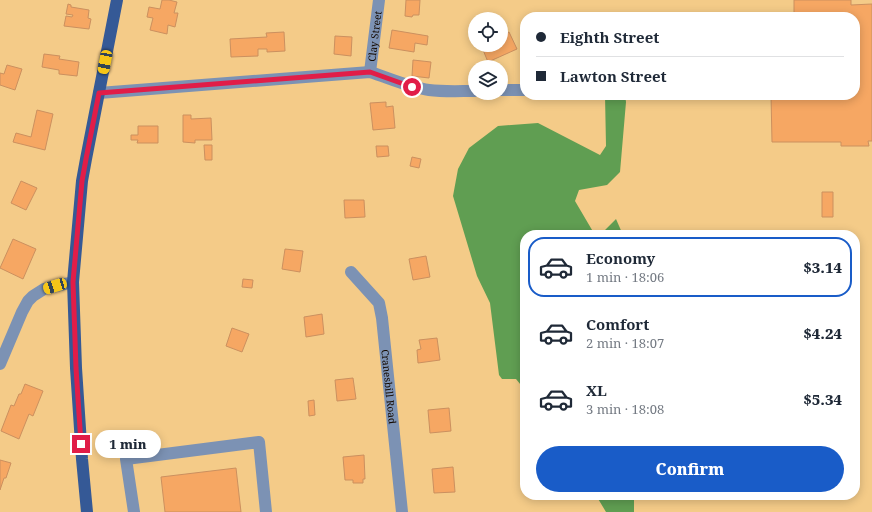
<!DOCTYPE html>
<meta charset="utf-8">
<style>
body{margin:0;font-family:"Noto Serif",serif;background:#f2f2f3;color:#1f2937;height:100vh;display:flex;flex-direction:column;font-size:15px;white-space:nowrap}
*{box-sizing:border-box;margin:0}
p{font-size:13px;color:#747a83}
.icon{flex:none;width:22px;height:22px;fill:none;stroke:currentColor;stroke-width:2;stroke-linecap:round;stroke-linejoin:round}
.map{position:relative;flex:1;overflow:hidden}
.side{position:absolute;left:520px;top:230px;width:340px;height:270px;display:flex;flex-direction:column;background:#fff;border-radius:16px;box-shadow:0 2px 10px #0003}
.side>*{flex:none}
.guide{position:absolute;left:520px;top:12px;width:340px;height:88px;border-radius:16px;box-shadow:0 2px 10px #0003;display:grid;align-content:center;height:88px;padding:0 16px;background:#fff}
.tools{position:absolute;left:468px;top:12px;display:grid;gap:8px}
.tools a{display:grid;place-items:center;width:40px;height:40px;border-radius:50%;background:#fff;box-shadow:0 2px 10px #0003;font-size:20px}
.end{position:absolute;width:18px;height:18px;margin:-9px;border:5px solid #e11d48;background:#fff;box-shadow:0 0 0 2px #fff}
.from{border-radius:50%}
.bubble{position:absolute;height:28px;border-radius:14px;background:#fff;box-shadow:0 2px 10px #0003;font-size:13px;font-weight:800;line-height:28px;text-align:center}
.car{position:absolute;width:12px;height:24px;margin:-12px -6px;border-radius:5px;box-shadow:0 0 3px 1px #0007;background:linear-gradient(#f5c518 24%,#345 0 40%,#f5c518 0 76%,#345 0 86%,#f5c518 0)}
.guide b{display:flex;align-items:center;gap:14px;height:38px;font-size:15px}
.guide b+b{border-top:1px solid #e0e1e3}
.guide i{width:10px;height:10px;background:#1f2937}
ul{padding:7px 0 0;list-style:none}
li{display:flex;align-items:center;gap:12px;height:60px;margin:0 8px 6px;padding:0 8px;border:2px solid transparent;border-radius:16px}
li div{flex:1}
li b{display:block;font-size:15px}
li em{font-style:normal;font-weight:800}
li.on{border-color:#195cc8}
li>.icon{width:36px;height:36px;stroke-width:1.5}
.primary-button{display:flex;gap:8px;margin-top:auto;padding:8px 16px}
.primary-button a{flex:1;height:46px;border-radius:24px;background:#195cc8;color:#fff;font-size:16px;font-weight:800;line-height:46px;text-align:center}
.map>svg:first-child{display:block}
.water{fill:#609e52}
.building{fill:#f6a763;stroke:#cb905f}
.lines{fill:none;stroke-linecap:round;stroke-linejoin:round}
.minor{stroke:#7c92b4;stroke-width:12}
.major{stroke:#355996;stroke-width:12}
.route{stroke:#e11d48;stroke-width:5}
.labels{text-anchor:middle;stroke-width:3;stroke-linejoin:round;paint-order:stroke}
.street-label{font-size:10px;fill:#150a00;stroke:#f4cb88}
</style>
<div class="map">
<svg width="872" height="512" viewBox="0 0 872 512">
<rect width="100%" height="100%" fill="#f4cb88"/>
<path class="water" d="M605 95H625L626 102 620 172 607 185 579 190 575 201 595 235 603 232 616 219 623 235H525V390L516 379H502L499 375 490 303 477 276 453 196 458 169 469 148 498 126 538 123 600 155 606 146Z
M597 495H634V512H606L597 497Z"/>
<path class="building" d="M162 0H169L177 2 174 13H178L175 27 168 25 167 34 150 30 153 18 147 17 149 7 160 9Z
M406 0H420L419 15H413L412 17 405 16Z
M794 0H851V5L872 4V141H868L869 146H841V142H772L771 95H855V17H794Z
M68 4 71 5V7L89 10 88 18 91 19 89 29 64 26 66 16 72 17 73 15 66 14Z
M392 30 428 36 427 45 415 43 414 52 389 48Z
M284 32 285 51 267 52V49H258V56L231 57 230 39 267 37 266 33Z
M509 32 517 49 488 62 481 45H501V36Z
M335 36 352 37 351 56 334 54Z
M44 54 60 56 59 59 79 62 77 76 59 74V70L42 67Z
M413 60 431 62 429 78 412 76Z
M7 65 22 69 15 90 0 85V73L4 74Z
M386 102V107L393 106 395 128 373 130 370 103Z
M37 110 53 114 45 150 13 142 16 133 31 137Z
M183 115H191V119L211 118 212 140H195V143L183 142Z
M138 126H158V143H137L138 140H131V135H138Z
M204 145H212V160H205Z
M376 146H388L389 156 377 157Z
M412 157 421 159 419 168 410 166Z
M21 181 37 188 26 210 11 203Z
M822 192H833V217H822Z
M344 200H364L365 217 345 218Z
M13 239 36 249 23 279 0 268Z
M285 249 303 251 300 272 282 269Z
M426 256 430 277 413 280 409 259Z
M243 279 253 280 252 288 242 287Z
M322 314 324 334 306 337 304 317Z
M232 328 249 334 242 352 226 346Z
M437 338 440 360 418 363 417 350 421 349 419 340Z
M353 378 356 399 337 401 335 380Z
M25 384 43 391 33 416 29 414 19 439 1 431 11 405 14 406 19 394H21Z
M314 400 315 415 309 416 308 401Z
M449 408 451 431 430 433 428 410Z
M364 455 365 479H363V483H353V480H345L343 457Z
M0 460 11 463 6 478H4L0 490Z
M453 467 455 492 434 493 432 469Z
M236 468 241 512H165L161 477Z"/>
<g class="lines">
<g class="minor">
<path id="s1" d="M370 72 379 0"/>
<path d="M501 90H525"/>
<path d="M99 93 370 72C389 78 408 87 429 90 444 92 460 91 475 91"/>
<path id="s2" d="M351 272 379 303 382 318 402 512"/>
<path d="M0 364 22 312 28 301 33 296 44 289 73 282"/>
<path d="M134 512 126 459 259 442 266 512"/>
</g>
<path class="major" d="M87 512 82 459 76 368 73 282 82 181 86 159 117 0"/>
</g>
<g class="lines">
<path class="route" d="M81 444 76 368 73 282 82 181 86 159 99 93 370 72 412 87"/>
</g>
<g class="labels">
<g class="street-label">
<text dy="4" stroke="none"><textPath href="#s1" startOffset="36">Clay Street</textPath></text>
<text dy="4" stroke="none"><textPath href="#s2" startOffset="126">Cranesbill Road</textPath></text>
</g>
</g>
</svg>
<div class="tools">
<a><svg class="icon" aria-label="locate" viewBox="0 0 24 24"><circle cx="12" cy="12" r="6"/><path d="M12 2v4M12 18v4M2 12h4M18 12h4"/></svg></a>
<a><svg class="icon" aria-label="layers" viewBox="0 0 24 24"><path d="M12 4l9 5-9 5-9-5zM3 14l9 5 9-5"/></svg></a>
</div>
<i class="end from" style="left:412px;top:87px"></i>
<i class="end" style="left:81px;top:444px"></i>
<div class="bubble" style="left:95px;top:430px;width:66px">1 min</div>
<i class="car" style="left:105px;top:62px;rotate:191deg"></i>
<i class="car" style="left:55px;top:286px;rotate:253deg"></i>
<div class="guide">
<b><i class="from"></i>Eighth Street</b>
<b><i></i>Lawton Street</b>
</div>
<section class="side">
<ul>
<li class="on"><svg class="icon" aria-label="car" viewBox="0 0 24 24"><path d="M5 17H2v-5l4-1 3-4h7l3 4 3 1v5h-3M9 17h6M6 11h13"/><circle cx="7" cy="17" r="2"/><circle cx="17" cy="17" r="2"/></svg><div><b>Economy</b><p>1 min · 18:06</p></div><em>$3.14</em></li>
<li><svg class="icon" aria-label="car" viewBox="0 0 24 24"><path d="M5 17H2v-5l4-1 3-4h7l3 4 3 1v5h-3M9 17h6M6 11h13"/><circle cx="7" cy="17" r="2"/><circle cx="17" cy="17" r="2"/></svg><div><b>Comfort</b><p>2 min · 18:07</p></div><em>$4.24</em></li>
<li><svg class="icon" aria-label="car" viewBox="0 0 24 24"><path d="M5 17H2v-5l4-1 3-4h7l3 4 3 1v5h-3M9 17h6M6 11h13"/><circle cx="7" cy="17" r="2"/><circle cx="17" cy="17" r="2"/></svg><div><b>XL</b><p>3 min · 18:08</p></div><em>$5.34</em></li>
</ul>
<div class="primary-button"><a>Confirm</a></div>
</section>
</div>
